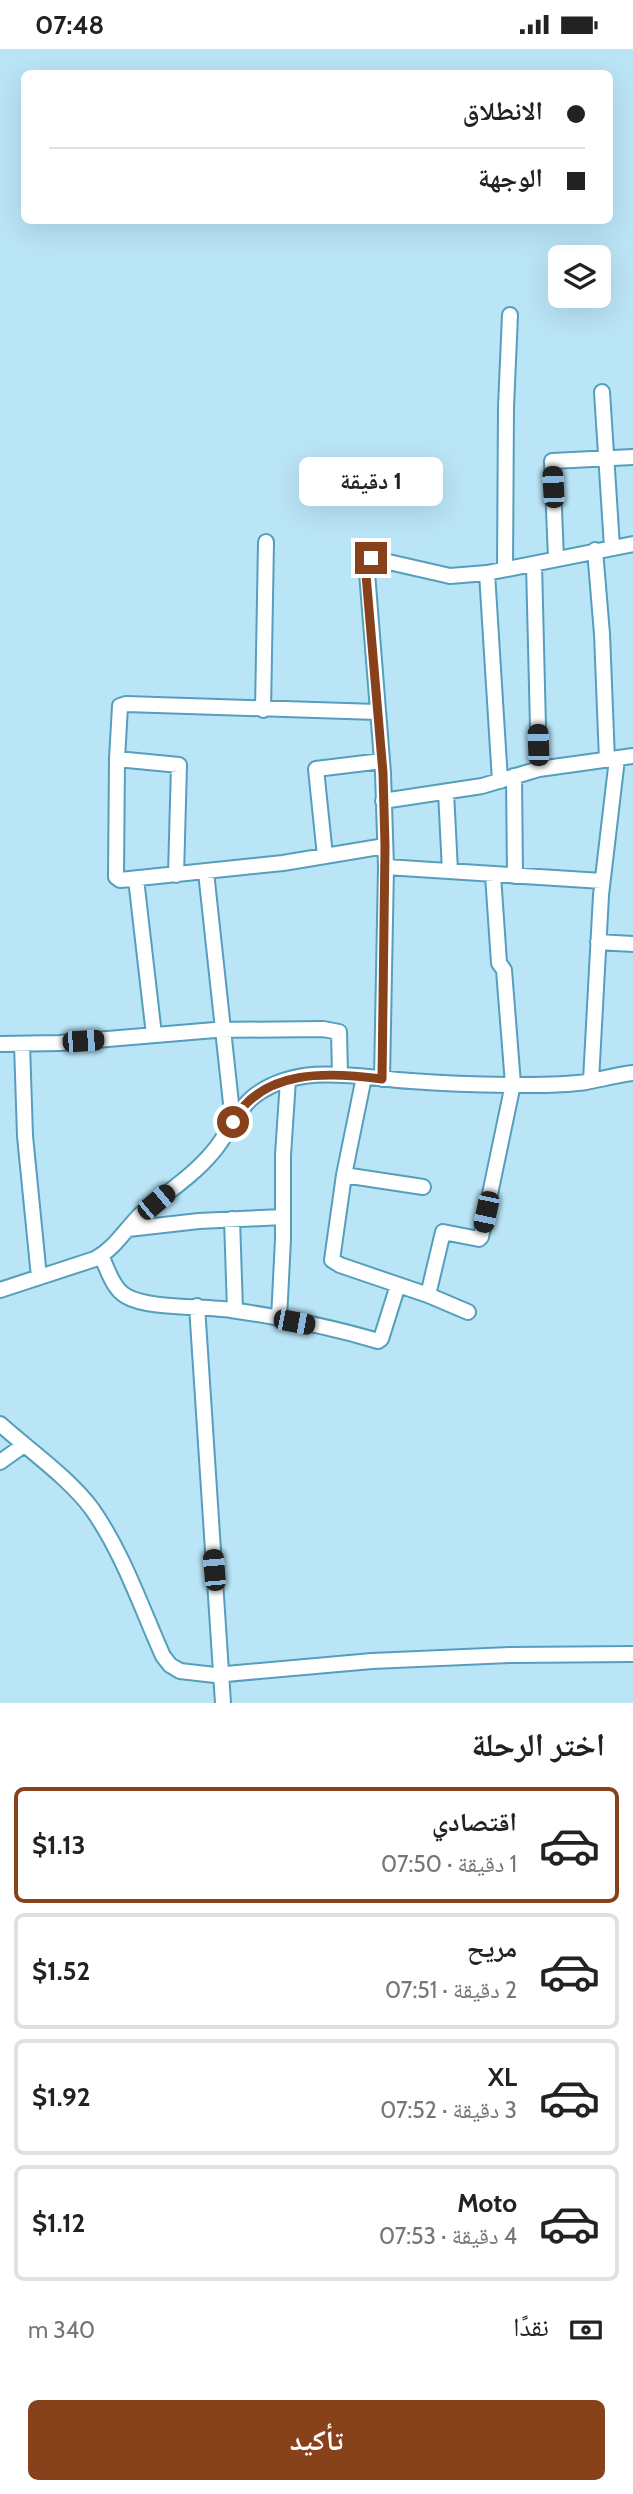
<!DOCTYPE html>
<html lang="ar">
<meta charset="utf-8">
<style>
body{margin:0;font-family:Cabin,"Noto Naskh Arabic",sans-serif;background:#f6f6f6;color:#222;direction:rtl;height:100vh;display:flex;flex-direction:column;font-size:26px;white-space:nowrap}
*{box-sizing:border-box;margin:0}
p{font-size:23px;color:#767676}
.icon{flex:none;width:38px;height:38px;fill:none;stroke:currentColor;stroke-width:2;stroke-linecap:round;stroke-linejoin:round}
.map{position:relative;height:1654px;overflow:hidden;direction:ltr}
.side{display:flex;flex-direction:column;background:#fff;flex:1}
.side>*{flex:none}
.banner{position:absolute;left:21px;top:21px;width:592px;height:154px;border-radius:10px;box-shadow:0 7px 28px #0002;direction:rtl;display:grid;align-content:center;height:154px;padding:0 28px;background:#fff}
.fabs{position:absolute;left:548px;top:196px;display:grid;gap:14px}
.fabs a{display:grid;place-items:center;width:63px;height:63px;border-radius:10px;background:#fff;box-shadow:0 7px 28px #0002;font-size:35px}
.end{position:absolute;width:32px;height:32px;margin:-16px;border:9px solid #87411b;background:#fff;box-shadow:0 0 0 4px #fff}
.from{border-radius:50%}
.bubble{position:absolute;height:49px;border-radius:10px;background:#fff;box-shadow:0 7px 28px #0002;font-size:23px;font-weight:800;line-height:49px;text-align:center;direction:rtl}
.car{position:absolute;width:21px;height:42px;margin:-21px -10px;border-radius:9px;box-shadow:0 0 5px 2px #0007;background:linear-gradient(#222 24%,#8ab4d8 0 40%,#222 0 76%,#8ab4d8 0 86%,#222 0)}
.banner b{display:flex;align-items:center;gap:24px;height:66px;font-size:26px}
.banner b+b{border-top:2px solid #e0e0e0}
.banner i{width:18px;height:18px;background:#222}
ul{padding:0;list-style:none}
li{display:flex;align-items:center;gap:21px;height:116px;margin:0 14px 10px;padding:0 14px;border:4px solid #e0e0e0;border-radius:10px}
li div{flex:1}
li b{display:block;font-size:26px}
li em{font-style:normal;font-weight:800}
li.current{border-color:#87411b}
li>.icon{width:63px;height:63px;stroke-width:1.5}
h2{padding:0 28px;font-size:32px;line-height:84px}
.pay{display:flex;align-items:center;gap:18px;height:77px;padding:0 28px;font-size:26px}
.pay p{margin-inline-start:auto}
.action{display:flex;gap:14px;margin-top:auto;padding:14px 28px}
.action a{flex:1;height:80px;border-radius:10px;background:#87411b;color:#fff;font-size:28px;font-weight:800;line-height:80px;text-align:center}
.status{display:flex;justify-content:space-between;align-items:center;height:49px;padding:0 35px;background:#fff;direction:ltr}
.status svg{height:19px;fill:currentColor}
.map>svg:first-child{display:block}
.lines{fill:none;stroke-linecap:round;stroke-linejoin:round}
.minor-casing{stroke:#549fbc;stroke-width:18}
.minor{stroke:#fff;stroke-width:14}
.route{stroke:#87411b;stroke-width:9}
</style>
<div class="status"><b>07:48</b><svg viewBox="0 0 49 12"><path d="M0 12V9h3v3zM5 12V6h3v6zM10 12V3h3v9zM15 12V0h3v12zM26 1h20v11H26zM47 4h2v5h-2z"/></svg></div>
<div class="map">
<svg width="633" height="1654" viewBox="0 0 633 1654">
<rect width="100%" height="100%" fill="#bae5f7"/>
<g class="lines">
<defs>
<path id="minor" d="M602 343 612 498
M595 501 602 585 607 711
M556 510 552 412 633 408
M534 515 539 720
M505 520 506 358 510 266
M487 524 500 732
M263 661 266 493
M377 663 126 655 120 657 117 710 116 828 120 831 283 814 385 797
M117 710 179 716 176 826
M514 727 515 827
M446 743 450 822
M383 752 482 737 539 720 633 707
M325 807 316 720 382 712
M386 818 602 832
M206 823 233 1073
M136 830 154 986
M598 893 633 895
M0 995 60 994 215 981 323 980 339 983 340 1025
M22 995 25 1087 39 1228
M364 1028 344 1126 332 1211 340 1216 428 1246 468 1263
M382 1030 386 818 383 724 366 511 371 509 450 527 487 524 633 495
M591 1032 601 846 617 710
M344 1126 423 1138
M232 1170 235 1261
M128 1180 199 1172 283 1168
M101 1206C107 1219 113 1240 126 1247 147 1260 204 1257 231 1261 280 1268 331 1278 378 1292L381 1290 398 1236
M0 1241 95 1210C114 1200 125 1181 140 1166 164 1145 192 1128 212 1104 229 1085 236 1060 257 1045 303 1013 360 1029 411 1032 448 1035 485 1036 523 1036 543 1036 566 1036 586 1033 602 1030 617 1026 633 1024
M428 1246 443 1183 479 1190 481 1188 513 1035 504 921 499 914 493 826
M197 1257 223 1654
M279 1270 283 1190V1106L288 1031
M0 1375C29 1401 69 1429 92 1460 123 1504 141 1558 163 1607L170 1616 180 1622 215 1626 372 1612 510 1606 633 1605
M0 1413 24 1396"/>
</defs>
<use href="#minor" class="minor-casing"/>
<use href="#minor" class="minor"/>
</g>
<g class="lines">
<path class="route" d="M233 1073C262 1019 330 1023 382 1030L385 797 383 724 365 514 368 509H371"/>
</g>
</svg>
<div class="fabs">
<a><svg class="icon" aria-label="layers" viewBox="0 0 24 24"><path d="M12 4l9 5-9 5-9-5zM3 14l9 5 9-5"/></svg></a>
</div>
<i class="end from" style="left:233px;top:1073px"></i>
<i class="end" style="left:371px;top:509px"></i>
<div class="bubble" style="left:299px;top:408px;width:144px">1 دقيقة</div>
<i class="car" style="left:553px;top:438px;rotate:357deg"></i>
<i class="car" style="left:538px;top:696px;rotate:358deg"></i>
<i class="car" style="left:83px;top:992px;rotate:86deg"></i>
<i class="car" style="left:156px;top:1153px;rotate:50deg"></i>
<i class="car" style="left:486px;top:1163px;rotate:192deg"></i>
<i class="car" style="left:294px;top:1273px;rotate:101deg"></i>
<i class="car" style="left:214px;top:1521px;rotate:355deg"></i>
<div class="banner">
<b><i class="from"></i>الانطلاق</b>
<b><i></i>الوجهة</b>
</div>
</div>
<section class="side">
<h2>اختر الرحلة</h2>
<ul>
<li class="current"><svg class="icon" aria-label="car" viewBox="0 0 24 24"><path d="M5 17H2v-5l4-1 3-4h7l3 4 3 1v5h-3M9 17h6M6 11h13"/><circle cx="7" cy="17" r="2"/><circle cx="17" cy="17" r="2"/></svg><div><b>اقتصادي</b><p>1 دقيقة · 07:50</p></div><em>$1.13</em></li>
<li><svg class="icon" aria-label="car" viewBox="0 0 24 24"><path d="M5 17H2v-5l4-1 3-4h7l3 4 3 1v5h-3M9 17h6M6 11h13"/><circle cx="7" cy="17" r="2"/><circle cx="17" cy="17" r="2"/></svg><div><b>مريح</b><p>2 دقيقة · 07:51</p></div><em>$1.52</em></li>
<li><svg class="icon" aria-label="car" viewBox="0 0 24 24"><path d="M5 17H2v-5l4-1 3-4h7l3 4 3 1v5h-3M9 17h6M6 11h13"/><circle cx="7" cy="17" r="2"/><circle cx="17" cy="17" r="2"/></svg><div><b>XL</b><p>3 دقيقة · 07:52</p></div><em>$1.92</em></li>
<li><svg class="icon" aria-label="car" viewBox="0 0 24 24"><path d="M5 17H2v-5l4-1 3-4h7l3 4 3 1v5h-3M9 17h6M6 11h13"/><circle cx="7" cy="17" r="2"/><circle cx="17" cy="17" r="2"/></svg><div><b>Moto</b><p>4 دقيقة · 07:53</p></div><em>$1.12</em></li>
</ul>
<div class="pay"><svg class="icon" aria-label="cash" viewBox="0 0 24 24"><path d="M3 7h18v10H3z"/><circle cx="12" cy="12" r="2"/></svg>نقدًا<p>340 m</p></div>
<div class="action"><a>تأكيد</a></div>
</section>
